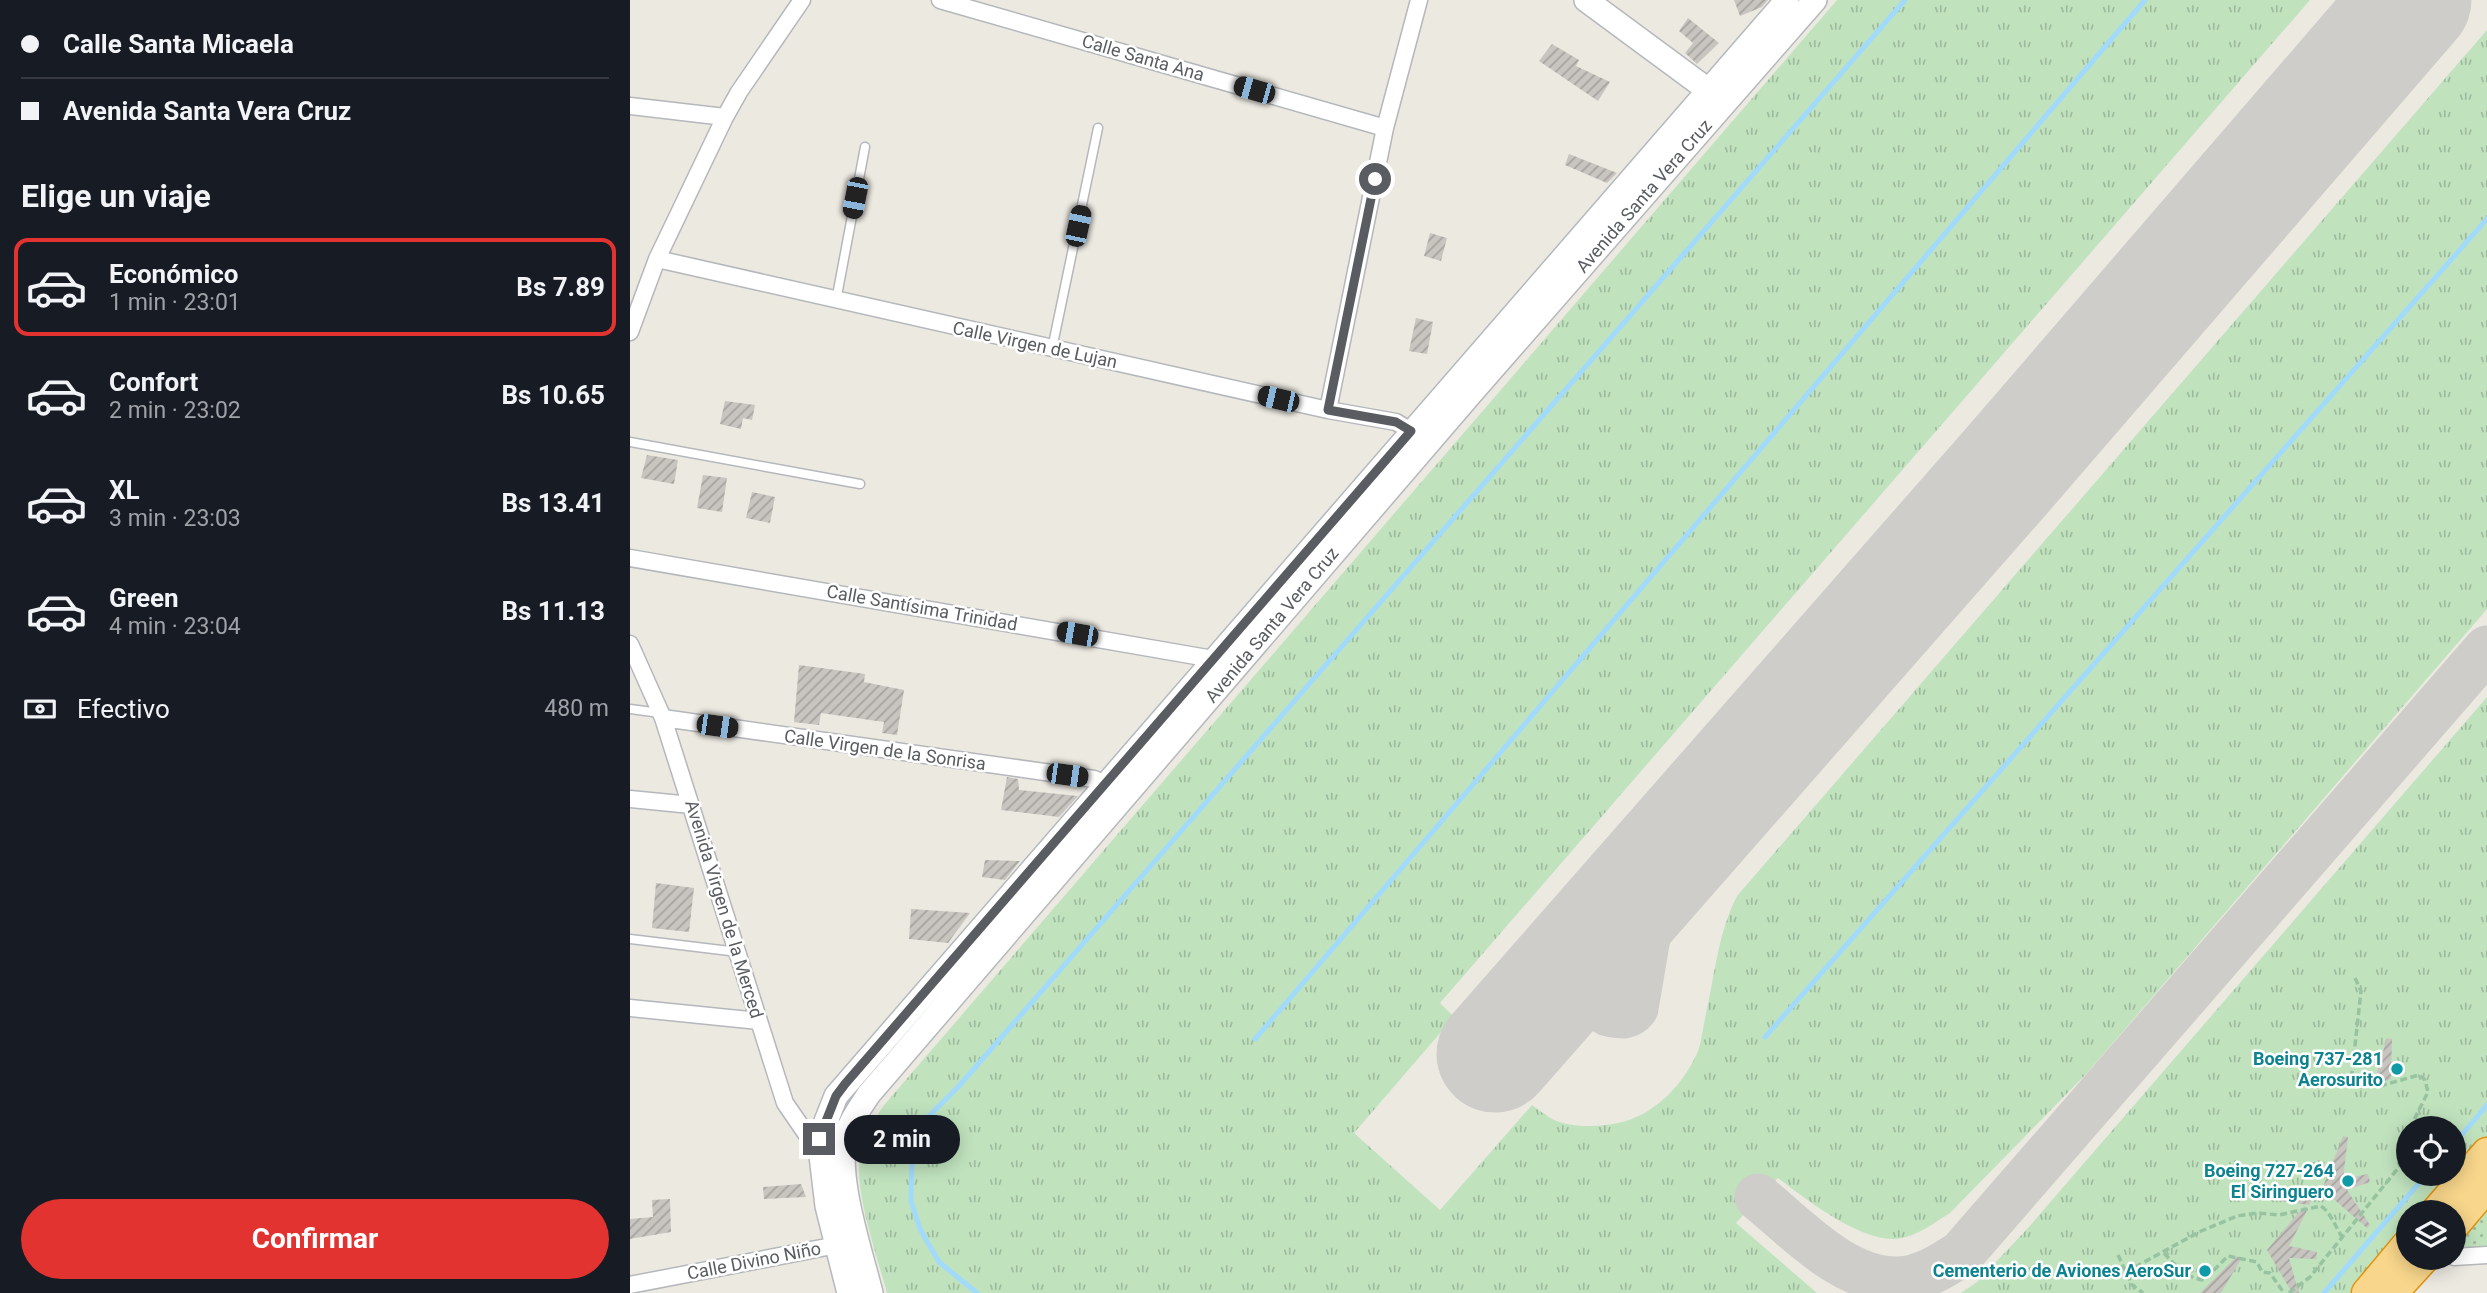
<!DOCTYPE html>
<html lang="es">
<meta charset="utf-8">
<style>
body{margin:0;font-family:Roboto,sans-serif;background:#20242c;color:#f1f3f6;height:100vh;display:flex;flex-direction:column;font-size:26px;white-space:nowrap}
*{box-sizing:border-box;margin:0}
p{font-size:23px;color:#9ea1a6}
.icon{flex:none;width:38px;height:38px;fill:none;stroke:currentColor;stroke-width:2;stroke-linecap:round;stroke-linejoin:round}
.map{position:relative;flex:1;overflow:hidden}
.sheet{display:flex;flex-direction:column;background:#171b24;width:630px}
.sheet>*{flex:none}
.banner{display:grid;align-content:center;height:154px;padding:0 21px;background:#171b24}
.fabs{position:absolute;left:1766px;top:1116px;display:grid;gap:14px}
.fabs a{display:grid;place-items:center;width:70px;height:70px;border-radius:50%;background:#171b24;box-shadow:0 4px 18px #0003;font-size:35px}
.end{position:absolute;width:32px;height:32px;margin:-16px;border:9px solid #595d61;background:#fff;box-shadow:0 0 0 4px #fff}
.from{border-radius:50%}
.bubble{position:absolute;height:49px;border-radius:24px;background:#171b24;box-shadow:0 4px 18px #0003;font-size:23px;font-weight:700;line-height:49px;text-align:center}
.car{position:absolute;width:21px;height:42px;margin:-21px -10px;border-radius:9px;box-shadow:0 0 5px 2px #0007;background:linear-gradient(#222 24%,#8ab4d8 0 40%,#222 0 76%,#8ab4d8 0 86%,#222 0)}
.banner b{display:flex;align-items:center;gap:24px;height:66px;font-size:26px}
.banner b+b{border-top:2px solid #363941}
.banner i{width:18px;height:18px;background:#f1f3f6}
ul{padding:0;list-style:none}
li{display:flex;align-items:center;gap:21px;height:98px;margin:0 14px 10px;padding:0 7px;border:4px solid transparent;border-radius:14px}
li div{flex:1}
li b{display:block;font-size:26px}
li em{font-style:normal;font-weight:700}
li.current{border-color:#e23331}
li>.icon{width:63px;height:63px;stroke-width:1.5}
h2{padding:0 21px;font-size:32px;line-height:84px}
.pay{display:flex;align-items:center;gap:18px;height:77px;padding:0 21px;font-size:26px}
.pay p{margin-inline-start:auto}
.primary-button{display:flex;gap:14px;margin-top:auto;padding:14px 21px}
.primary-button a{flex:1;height:80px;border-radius:42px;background:#e23331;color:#fff;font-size:28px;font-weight:700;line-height:80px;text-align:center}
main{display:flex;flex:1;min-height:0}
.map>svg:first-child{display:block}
.grass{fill:url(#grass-tufts);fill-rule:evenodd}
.park{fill:url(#park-dots)}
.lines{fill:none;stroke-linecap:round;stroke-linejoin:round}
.stream{stroke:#a1dafb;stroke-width:5}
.taxiway{stroke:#cecdc9;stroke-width:47}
.runway{stroke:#cecdc9;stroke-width:117}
.building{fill:url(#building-hatch)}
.lane-casing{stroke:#b4b7bb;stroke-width:11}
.street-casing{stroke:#b4b7bb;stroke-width:19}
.secondary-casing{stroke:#b5b8bd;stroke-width:26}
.highway-casing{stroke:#e49109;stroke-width:33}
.path{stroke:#97c3a1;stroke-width:3.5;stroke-dasharray:7 3.5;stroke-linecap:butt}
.lane{stroke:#fff;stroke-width:8}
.street{stroke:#fff;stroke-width:16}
.secondary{stroke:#fff;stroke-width:23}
.highway{stroke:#f8d68b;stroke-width:30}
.route{stroke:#595d61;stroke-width:9}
.culture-dot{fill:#0f9aa8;stroke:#fff;stroke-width:2.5}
.labels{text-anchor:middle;stroke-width:5;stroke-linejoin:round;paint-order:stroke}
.street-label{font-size:18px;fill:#595d61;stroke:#fff}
.culture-label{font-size:18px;font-weight:bold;fill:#0d838f;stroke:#fff;text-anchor:end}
</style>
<main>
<section class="sheet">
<div class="banner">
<b><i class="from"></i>Calle Santa Micaela</b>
<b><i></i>Avenida Santa Vera Cruz</b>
</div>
<h2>Elige un viaje</h2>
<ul>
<li class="current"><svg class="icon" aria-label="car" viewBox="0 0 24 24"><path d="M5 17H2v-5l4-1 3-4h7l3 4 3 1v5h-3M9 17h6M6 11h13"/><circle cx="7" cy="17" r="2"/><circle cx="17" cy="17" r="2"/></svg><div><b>Económico</b><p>1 min · 23:01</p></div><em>Bs 7.89</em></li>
<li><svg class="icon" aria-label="car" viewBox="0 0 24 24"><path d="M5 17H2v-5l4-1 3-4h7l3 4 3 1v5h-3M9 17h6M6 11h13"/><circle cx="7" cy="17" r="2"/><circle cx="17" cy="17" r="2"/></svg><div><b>Confort</b><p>2 min · 23:02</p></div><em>Bs 10.65</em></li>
<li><svg class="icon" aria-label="car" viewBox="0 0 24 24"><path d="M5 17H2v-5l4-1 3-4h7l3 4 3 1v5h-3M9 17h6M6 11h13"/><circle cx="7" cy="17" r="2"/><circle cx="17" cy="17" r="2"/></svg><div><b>XL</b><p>3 min · 23:03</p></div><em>Bs 13.41</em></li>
<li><svg class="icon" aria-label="car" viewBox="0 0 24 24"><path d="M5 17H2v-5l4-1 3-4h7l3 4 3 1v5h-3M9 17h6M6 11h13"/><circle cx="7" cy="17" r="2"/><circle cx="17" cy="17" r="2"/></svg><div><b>Green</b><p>4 min · 23:04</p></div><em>Bs 11.13</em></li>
</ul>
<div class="pay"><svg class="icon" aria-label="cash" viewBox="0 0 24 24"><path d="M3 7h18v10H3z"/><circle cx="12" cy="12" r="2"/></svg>Efectivo<p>480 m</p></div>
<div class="primary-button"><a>Confirmar</a></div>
</section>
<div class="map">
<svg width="1857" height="1293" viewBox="0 0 1857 1293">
<defs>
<pattern id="grass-tufts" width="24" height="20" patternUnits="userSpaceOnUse" patternTransform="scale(1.75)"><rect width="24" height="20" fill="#c0e3be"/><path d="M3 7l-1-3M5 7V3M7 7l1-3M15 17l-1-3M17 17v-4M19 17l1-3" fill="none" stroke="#9fbb9e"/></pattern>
<pattern id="park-dots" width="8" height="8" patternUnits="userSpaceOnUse" patternTransform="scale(1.75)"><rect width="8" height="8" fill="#c0e3be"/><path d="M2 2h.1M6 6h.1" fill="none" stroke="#9fbb9e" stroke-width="1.8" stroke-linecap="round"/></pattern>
<pattern id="building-hatch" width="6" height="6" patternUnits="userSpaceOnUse" patternTransform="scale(1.75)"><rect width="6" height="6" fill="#c8c5c0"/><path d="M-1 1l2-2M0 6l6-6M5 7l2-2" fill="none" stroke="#a5a39f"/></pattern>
</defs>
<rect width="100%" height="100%" fill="#ece9e1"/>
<path class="grass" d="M1207 0H1680L810 1003 824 1017 724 1133 810 1210 902 1105C909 1110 917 1116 924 1120 942 1128 970 1127 988 1123 1024 1116 1054 1084 1068 1051 1072 1040 1073 1026 1076 1014 1085 974 1088 933 1107 896L1857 30V609L1457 1073 1320 1213C1304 1223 1290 1234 1272 1238 1235 1246 1177 1200 1148 1178L1106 1223 1187 1293H257C248 1259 224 1191 230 1158 233 1137 243 1121 255 1104Z
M1857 697V1138L1792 1213H1778V1229L1723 1293H1331L1347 1282 1398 1228ZM1778 1129H1824V1174H1778Z"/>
<path class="park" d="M1857 1196V1248L1825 1249 1824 1235Z"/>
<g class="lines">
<path class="stream" d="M1135 1037 1857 219
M625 1039 1515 0
M1824 1144 1857 1105
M347 1293 309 1262 290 1229 281 1201 282 1158 295 1120 329 1086 1275 0
M1694 1293 1797 1174"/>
<path class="taxiway" d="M978 1013C989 1015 997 1018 1005 1008L1022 908 1040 855
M1128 1197C1167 1229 1215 1282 1269 1280 1292 1279 1314 1265 1332 1253L1857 649"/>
<path class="runway" d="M865 1054 1380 467 1783 0"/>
</g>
<path class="building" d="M1104 0H1138L1132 7 1110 16Z
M1058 18 1089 43 1067 64 1055 53 1063 43 1049 31Z
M922 44 949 60 946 66 980 82 968 101 909 61Z
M939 154 987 173 977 183 935 165Z
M800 233 817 238 811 261 794 256Z
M786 318 803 322 797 354 779 351Z
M95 401 125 405 122 420 113 418 111 429 90 424Z
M17 455 48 460 44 484 11 478Z
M73 475 97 478 92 512 67 508Z
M122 492 145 497 140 523 116 518Z
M169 665 235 674 234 682 274 690 267 735 252 733 254 722 191 713 189 725 164 722Z
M377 777 388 779 389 790 448 796 429 817 371 810Z
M355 860 390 861 375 880 352 877Z
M26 883 64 888 59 932 22 928Z
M281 909 340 913 318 943 279 939Z
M1757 1038 1762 1039 1761 1079 1753 1082 1746 1076Z
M1713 1136 1718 1137 1713 1179 1738 1174 1740 1182 1717 1190 1740 1225 1737 1228 1692 1189Z
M171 1184 176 1197 134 1199 133 1187Z
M1689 1186 1679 1205 1636 1199V1198Z
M40 1199 41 1232 0 1239V1219L23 1217 22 1200Z
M1674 1206 1678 1209 1659 1246 1687 1252 1686 1259 1659 1258 1669 1293H1662L1637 1250Z
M1607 1256 1611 1259 1591 1293H1570Z"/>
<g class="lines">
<defs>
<path id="lane" d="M206 301 235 147
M422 349 468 128
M0 442 230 484
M0 709 30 713
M0 939 108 952"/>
<path id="street" d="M310 0 755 128
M0 106 95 117
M27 259 698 410 766 422 781 431
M0 332 27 259 95 117 109 92 172 0
M698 410 755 128 789 0
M0 558 583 659
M0 644 33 718 155 1103 177 1135 215 1143
M33 718 464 779 476 784
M0 799 61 805
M0 1008 129 1021
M1824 1257 1857 1255
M0 1285 207 1245"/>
<path id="secondary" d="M956 0 1078 90
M219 1293 197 1206 189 1139 206 1096 1157 0
M241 1293C231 1252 203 1171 217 1132 222 1118 231 1106 239 1094L843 391 1185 0"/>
<path id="highway" d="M1805 1213 1857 1153
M1824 1225 1857 1186
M1737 1293 1778 1244
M1762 1293 1794 1258"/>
</defs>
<use href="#lane" class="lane-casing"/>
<use href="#street" class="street-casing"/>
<use href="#secondary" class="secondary-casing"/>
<use href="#highway" class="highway-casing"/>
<path class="path" d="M1725 978 1731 991 1721 1082 1728 1087 1750 1086 1789 1075 1795 1080 1798 1092 1784 1120 1785 1129
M1534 1253C1546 1266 1556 1278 1574 1280L1598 1256 1627 1262 1632 1272 1640 1273 1654 1293
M1488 1255 1502 1285 1513 1293
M1496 1272 1569 1232 1607 1216 1628 1213 1649 1215 1691 1206C1701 1213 1705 1226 1712 1237
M1659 1293 1680 1277 1778 1156"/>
<use href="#lane" class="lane"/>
<use href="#street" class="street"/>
<use href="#secondary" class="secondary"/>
<use href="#highway" class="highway"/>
</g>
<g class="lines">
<path class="route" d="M189 1139 206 1096 215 1084 781 431 766 422 698 410 745 179"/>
</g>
<g class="culture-dot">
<circle cx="1767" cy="1069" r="7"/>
<circle cx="1718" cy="1181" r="7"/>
<circle cx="1575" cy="1271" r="7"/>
</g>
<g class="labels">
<g class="street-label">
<text transform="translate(513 58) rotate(16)" y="6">Calle Santa Ana</text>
<text transform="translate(1014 196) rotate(-49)" y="6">Avenida Santa Vera Cruz</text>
<text transform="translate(405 345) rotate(12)" y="6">Calle Virgen de Lujan</text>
<text transform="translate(292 608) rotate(10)" y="6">Calle Santísima Trinidad</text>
<text transform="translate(642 625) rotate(-50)" y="6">Avenida Santa Vera Cruz</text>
<text transform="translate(255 750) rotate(8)" y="6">Calle Virgen de la Sonrisa</text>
<text transform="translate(94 909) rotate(73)" y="6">Avenida Virgen de la Merced</text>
<text transform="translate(124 1261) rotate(-11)" y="6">Calle Divino Niño</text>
</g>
<g class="culture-label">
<text x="1753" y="1065">Boeing 737-281<tspan x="1753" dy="21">Aerosurito</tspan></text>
<text x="1704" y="1177">Boeing 727-264<tspan x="1704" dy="21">El Siringuero</tspan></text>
<text x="1561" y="1277">Cementerio de Aviones AeroSur</text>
</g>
</g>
</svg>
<div class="fabs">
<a><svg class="icon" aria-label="locate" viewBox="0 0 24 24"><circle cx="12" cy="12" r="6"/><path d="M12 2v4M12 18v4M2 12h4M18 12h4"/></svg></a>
<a><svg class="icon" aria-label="layers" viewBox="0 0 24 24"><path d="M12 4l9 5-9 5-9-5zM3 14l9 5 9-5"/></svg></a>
</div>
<i class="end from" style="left:745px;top:179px"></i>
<i class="end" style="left:189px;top:1139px"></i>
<div class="bubble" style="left:214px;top:1115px;width:116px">2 min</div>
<i class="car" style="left:624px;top:90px;rotate:286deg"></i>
<i class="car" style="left:225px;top:198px;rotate:191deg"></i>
<i class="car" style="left:448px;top:226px;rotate:12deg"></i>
<i class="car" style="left:648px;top:399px;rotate:283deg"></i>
<i class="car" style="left:447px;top:634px;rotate:280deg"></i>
<i class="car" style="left:87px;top:726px;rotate:98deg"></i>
<i class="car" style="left:437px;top:775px;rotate:98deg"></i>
</div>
</main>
